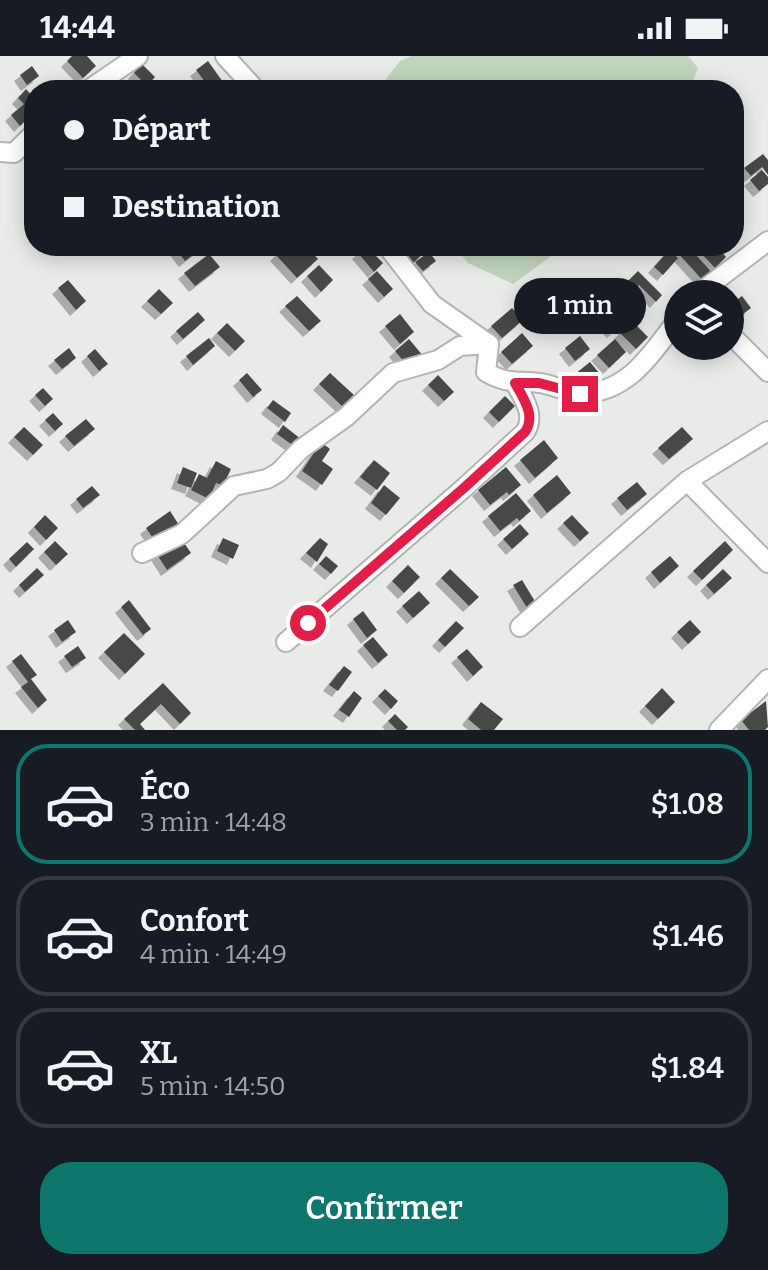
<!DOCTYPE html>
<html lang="fr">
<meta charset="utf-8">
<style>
body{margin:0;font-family:Bitter,serif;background:#242831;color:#f1f3f6;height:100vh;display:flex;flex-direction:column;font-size:30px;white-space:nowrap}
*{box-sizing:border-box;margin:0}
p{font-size:26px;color:#9ea1a6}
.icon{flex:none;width:44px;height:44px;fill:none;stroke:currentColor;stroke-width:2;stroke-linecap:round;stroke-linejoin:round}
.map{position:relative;height:674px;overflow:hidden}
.sheet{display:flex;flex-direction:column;background:#171b24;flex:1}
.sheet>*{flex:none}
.top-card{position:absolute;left:24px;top:24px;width:720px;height:176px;border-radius:32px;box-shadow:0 4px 20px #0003;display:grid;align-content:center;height:176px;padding:0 40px;background:#171b24}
.controls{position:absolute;left:664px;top:224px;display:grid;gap:16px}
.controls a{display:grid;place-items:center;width:80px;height:80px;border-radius:50%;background:#171b24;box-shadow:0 4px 20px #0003;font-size:40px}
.end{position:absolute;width:36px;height:36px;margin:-18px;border:10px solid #e11d48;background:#fff;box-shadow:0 0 0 4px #fff}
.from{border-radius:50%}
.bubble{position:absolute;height:56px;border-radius:28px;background:#171b24;box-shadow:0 4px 20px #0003;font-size:26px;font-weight:600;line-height:56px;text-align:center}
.top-card b{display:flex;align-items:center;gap:28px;height:76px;font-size:30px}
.top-card b+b{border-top:2px solid #363941}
.top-card i{width:20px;height:20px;background:#f1f3f6}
ul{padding:14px 0 0;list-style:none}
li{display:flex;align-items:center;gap:24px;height:120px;margin:0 16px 12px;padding:0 24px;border:4px solid #363941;border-radius:32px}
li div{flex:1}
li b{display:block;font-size:30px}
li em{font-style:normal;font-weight:600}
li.active{border-color:#0f766e}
li>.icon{width:72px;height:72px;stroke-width:1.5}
.primary-button{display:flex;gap:16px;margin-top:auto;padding:16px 40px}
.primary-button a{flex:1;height:92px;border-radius:32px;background:#0f766e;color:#fff;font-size:32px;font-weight:600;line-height:92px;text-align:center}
.status{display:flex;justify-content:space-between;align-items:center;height:56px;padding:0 40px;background:#171b24;direction:ltr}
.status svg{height:22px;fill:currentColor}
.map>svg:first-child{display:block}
.green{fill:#c1d5bd}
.building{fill:#474947;filter:url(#shadow)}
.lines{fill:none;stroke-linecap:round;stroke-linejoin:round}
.street-casing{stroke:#b3b5b2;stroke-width:22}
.street{stroke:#fff;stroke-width:18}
.route{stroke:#e11d48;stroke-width:10}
</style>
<div class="status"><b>14:44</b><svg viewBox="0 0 49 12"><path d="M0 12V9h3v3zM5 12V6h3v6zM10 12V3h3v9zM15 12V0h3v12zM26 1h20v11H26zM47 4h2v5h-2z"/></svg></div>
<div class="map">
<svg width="768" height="674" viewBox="0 0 768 674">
<defs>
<filter id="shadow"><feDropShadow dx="-6" dy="6" stdDeviation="0" flood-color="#0004"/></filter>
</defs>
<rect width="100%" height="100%" fill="#e9ebe8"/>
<path class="green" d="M411 0H688L698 12 689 34H390L386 23 400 5Z
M454 190H565L513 228 468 207Z"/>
<path class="building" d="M72 0H87L96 10 83 22 67 5Z
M208 5 223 26 218 30 220 34H211L196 14Z
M142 8 155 21 147 30 134 17Z
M32 10 39 20 27 29 20 19Z
M26 33 34 42V56L20 70 11 59 24 48 18 42Z
M763 98 768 104V119L762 111 751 120 744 112Z
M762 114 768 121V128L759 135 750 124Z
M176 190H204L185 205 174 191Z
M286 190H292L301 200 309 193 318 203 297 222 276 199Z
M366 190 383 207 374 216 358 197Z
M415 190 424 197 413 207 405 199Z
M681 190H688L715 220 706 228 676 195Z
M700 190H724L720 194 726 201 715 212 697 193Z
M669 194 678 202 663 219 654 211Z
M429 196 436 205 423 215 415 206Z
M209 198 220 211 195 230 184 217Z
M319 209 333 224 321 236 307 220Z
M377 215 393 233 384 241 368 223Z
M638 215 662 239 656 246 639 229 625 243 617 236Z
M68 224 86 245 76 254 58 232Z
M159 233 173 247 161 258 147 245Z
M609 238 630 260 613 276 592 254Z
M297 240 321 265 309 275 285 250Z
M742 240 751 252 730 268V249Z
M512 252 523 264 502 282 491 270Z
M198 256 205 264 183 283 176 275Z
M400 258 414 276 400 288 385 270Z
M632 265 648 281 636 293 620 277Z
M227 267 245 285 235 295 217 277Z
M522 277 533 290 512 308 501 296Z
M580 280 590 293 575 305 565 292Z
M209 282 215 290 193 309 186 300Z
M409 283 424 301 410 313 395 295Z
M615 283 626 296 609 312 597 299Z
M69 292 76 302 62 313 54 304Z
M95 293 108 308 99 315 87 300Z
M590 306 600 318 585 330 575 318Z
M247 317 262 334 253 341 239 324Z
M330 317 354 339 343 351 319 328Z
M438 319 454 336 444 345 428 329Z
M43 332 53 343 45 350 35 339Z
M505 340 515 350 499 366 489 356Z
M273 344 291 357 285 366 267 352Z
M53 357 63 368 55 375 45 364Z
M86 363 95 373 74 390 65 380Z
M283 369 301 383 295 391 277 378Z
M24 371 43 389 33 399 14 381Z
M682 371 693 383 669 403 658 392Z
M544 384 558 402 535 422 520 404Z
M321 386 330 393 322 405 333 413 322 429 302 415Z
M374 404 390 417 377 434 360 421Z
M216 405 231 413 223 430 216 427 209 443 191 434 199 418 207 422Z
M183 411 197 417 191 432 177 427Z
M506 411 521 429 509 439 507 436 490 449 478 434Z
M557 419 571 437 547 457 533 439Z
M637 426 647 438 627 454 617 442Z
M384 429 400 442 386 459 371 447Z
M92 430 100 439 83 452 76 443Z
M516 437 531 455 519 465 517 462 500 475 488 460Z
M170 455 181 472 157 488 146 472Z
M45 459 58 472 46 484 34 471Z
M572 459 589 477 580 485 563 467Z
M520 468 529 478 512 493 503 483Z
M180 481 191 497 167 514 156 497Z
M223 482 239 489 233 503 217 495Z
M320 482 328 488 317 506 306 497Z
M55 485 68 498 56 509 44 496Z
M725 485 733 494 702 524 693 515Z
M27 486 34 493 16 511 9 503Z
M326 500 338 510 331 518 319 508Z
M670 500 679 510 660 527 651 516Z
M408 509 420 521 404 537 392 525Z
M37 512 44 519 25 536 19 529Z
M450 513 479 541 469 550 441 522Z
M723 513 732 522 714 538 706 529Z
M522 524 539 552 530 557 513 529Z
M419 535 430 547 413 562 402 550Z
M129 544 151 573 143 579 121 551Z
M363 555 377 574 367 582 353 563Z
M68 564 76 576 62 586 54 574Z
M690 564 701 576 688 588 677 576Z
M456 565 464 572 445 591 438 584Z
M124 577 145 598 125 618 104 596Z
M373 581 388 599 378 607 363 589Z
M78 590 86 602 72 611 64 600Z
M467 593 483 611 473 620 457 601Z
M21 598 37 619 31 623 47 644 38 652 21 631 28 626 12 605Z
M344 610 352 616 338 635 329 629Z
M163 627 191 657 180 668 161 648 140 668 145 674H135L124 663Z
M662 632 675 646 658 663 645 650Z
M385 633 398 645 391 653 378 640Z
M354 635 362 642 349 661 339 654Z
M766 645 768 671 765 674H749L741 664Z
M481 646 503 663 494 674H481L468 663Z
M395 658 408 671 405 674H397L388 665Z"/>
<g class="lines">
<defs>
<path id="street" d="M225 0 256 34
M88 34 138 0
M0 96 14 97 34 77
M387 190 432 248 489 288 486 316C508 329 518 324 540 327 555 329 569 338 583 337 628 337 653 296 678 263
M698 238 768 185
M730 278 768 316
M687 425 768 507
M142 497 182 478 234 430 267 423 279 416 301 393 346 361 393 317 438 304 460 290 489 288
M520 571 687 425 768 375
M286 586 465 431 525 376C536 360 524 343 515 327
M719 674 768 623"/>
</defs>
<use href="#street" class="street-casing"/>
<use href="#street" class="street"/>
</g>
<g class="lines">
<path class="route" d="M308 567 465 431 525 376C536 360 524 343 515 327H539L580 338"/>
</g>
</svg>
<div class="controls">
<a><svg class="icon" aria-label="layers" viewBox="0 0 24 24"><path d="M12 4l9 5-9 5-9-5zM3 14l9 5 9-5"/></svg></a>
</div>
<i class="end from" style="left:308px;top:567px"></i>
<i class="end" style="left:580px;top:338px"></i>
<div class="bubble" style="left:514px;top:222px;width:132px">1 min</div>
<div class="top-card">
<b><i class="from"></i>Départ</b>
<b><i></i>Destination</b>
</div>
</div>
<section class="sheet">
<ul>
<li class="active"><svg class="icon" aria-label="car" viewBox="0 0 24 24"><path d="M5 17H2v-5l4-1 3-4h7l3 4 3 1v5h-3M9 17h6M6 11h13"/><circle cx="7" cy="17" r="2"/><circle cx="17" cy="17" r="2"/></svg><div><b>Éco</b><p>3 min · 14:48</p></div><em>$1.08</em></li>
<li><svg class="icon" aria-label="car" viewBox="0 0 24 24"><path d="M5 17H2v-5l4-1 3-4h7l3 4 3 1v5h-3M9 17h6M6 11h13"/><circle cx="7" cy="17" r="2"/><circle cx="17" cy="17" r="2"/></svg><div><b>Confort</b><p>4 min · 14:49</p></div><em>$1.46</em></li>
<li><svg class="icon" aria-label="car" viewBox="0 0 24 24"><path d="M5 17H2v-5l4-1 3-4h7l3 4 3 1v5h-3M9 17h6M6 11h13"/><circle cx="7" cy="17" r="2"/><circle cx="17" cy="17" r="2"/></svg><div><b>XL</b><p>5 min · 14:50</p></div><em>$1.84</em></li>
</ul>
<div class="primary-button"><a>Confirmer</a></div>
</section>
